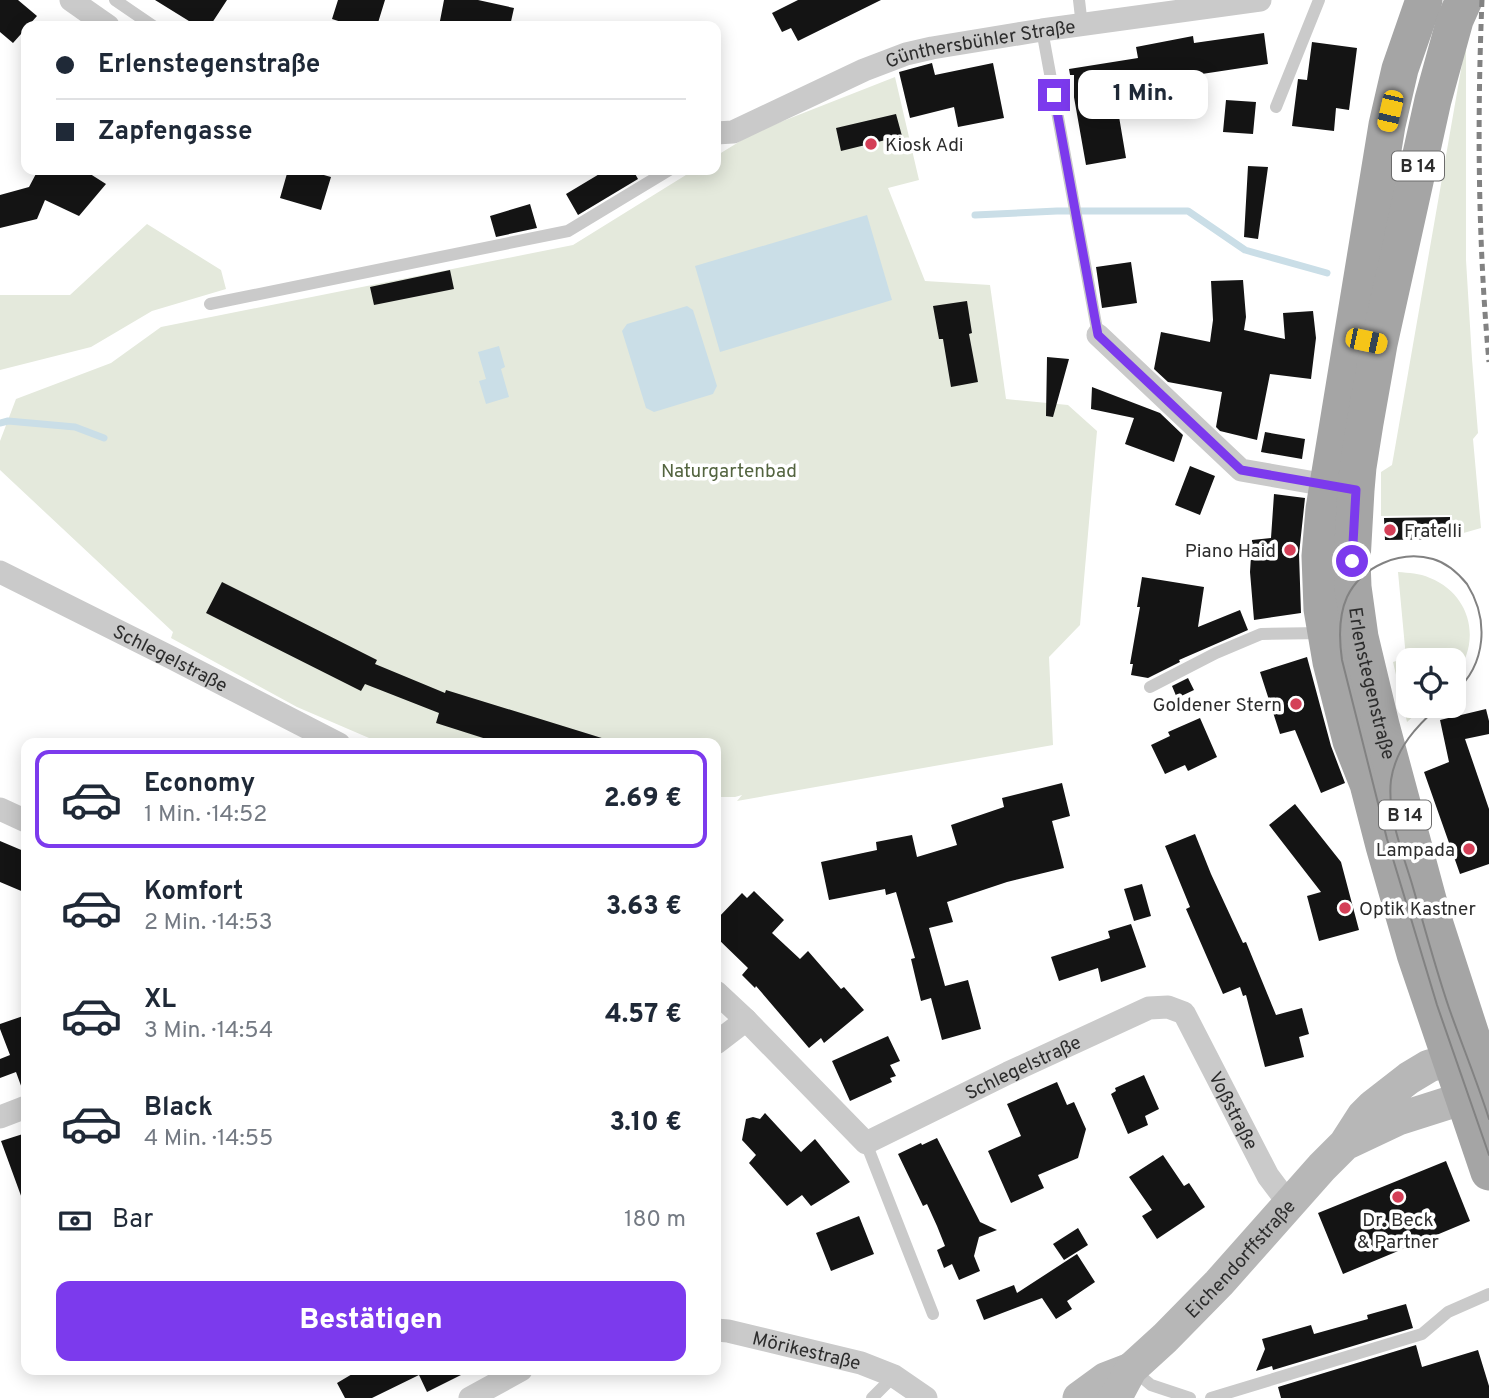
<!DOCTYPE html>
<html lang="de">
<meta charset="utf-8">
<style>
body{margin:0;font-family:Overpass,sans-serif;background:#f6f6f7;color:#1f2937;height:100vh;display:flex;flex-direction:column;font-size:26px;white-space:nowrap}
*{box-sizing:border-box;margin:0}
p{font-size:23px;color:#747a83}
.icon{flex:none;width:38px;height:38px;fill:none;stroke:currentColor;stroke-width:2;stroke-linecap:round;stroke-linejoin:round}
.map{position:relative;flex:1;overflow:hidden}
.sheet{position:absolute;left:21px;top:738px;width:700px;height:637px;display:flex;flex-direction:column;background:#fff;border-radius:14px;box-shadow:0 4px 18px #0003}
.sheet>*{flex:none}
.hud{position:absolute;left:21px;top:21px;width:700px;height:154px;border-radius:14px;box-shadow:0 4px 18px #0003;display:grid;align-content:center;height:154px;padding:0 35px;background:#fff}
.tools{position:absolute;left:1396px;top:648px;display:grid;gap:14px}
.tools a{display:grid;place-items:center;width:70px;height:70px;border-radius:14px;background:#fff;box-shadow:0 4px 18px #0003;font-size:35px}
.end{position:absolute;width:32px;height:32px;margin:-16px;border:9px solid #7c3aed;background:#fff;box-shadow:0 0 0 4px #fff}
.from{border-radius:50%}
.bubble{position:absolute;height:49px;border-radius:14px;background:#fff;box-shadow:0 4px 18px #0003;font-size:23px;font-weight:800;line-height:49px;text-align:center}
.car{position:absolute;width:21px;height:42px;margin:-21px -10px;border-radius:9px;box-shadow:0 0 5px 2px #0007;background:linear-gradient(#f5c518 24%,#345 0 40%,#f5c518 0 76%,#345 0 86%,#f5c518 0)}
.hud b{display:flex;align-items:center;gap:24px;height:66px;font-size:26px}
.hud b+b{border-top:2px solid #e0e1e3}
.hud i{width:18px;height:18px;background:#1f2937}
ul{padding:12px 0 0;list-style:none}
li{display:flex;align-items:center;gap:21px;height:98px;margin:0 14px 10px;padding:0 21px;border:4px solid transparent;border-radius:14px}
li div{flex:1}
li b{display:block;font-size:26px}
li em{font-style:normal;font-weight:800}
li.selected{border-color:#7c3aed}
li>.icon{width:63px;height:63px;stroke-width:1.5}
.pay{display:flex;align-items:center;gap:18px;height:77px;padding:0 35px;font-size:26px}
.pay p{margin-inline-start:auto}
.primary-button{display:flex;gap:14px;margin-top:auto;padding:14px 35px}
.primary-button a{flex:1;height:80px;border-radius:14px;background:#7c3aed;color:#fff;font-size:28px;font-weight:800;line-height:80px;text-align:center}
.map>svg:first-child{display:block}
.green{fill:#e4e9dc}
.water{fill:#cadee7}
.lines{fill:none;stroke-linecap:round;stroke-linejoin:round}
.stream{stroke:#cadee7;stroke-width:7}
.building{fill:#141414}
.lane{stroke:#cacaca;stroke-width:12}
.street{stroke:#cacaca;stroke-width:23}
.secondary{stroke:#b7b7b7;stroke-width:33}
.primary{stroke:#a5a5a5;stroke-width:37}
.tram{stroke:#828282;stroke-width:2}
.rail{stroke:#828282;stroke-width:5;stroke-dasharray:7 5;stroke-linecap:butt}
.route{stroke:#7c3aed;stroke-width:9}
.poi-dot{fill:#d43f57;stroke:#fff;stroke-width:2.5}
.labels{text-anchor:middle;stroke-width:7;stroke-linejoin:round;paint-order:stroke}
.shield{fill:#fff;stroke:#6c6c6c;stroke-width:2}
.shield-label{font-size:18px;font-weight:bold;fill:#2d2d2d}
.street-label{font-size:19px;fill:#2d2d2d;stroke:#fff}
.poi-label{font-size:19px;fill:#2d2d2d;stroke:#fff;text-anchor:start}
.park-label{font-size:19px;fill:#53643f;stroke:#fff}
</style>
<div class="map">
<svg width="1489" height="1398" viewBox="0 0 1489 1398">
<rect width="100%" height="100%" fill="#fff"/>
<path class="green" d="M1466 41V260L1472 359 1478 433 1473 439 1481 528 1453 536 1452 515 1381 516V472L1392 465Z
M895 77 919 180 888 188 925 281 990 285 1006 399 1068 405 1097 431 1080 625 1049 657 1053 745 737 801 742 795 735 797H716V744H383L297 707 171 638 173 632 0 470V441L16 399 111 363 161 327 573 245 694 170H716V156L755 132Z
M147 224 221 270 226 289 152 311 91 347 0 370V295H70Z
M1398 572C1409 573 1419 573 1430 578 1472 595 1482 643 1454 677V660H1409V705H1426L1407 722 1393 662 1406 658Z"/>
<path class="water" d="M867 215 892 300 720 352 695 266Z
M687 306 693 310 717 386 713 394 654 412 646 408 622 331 627 324Z
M499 346 505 367 501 369 509 397 486 404 479 381 486 379 478 352Z"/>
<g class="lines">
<path class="stream" d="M975 215 1057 211H1188L1245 250 1327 273
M0 423 8 421 75 427 104 438"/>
</g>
<path class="building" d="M0 0H18L37 16 13 43 0 32Z
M155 0H227L210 26H197Z
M338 0H385L377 26H354L332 19Z
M444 0H478L514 8 510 26H439Z
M798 0H881L798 41 791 28 782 32 772 13Z
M1264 33 1268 64 1129 85V91L1115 93 1126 158 1086 165 1069 69 1138 58 1136 47 1193 36 1194 43Z
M1312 42 1357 48 1349 110 1336 108 1334 131 1292 126 1298 79 1307 80Z
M932 63 935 75 993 63 1004 118 958 127 954 107 910 118 899 72Z
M1226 100 1256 102 1253 134 1223 132Z
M896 114 902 136 841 151 836 128Z
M1248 166 1268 167 1258 239 1244 237Z
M38 170H84L106 184 79 216 45 200 37 219 0 228V195L29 187Z
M288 170H306L331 177 321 210 280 198Z
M606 170H633L638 179 578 215 566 194Z
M530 204 537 228 496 237 490 216Z
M1131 262 1137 303 1102 308 1096 267Z
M450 270 454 289 374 305 370 287Z
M1243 280 1246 317 1244 330 1285 339 1283 313 1313 311 1316 338 1311 379 1270 374 1257 440 1220 431 1216 427 1222 392 1168 382 1154 369 1161 332 1210 342 1213 320 1211 281Z
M967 301 972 333 969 334 978 382 951 387 943 339H939L933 306Z
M1047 357 1069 359 1053 417 1046 416Z
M1092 387 1160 413 1183 435 1174 462 1125 444 1134 418 1091 409Z
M1265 432 1305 439 1302 459 1261 452Z
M1190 466 1215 476 1200 515 1175 505Z
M1274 494 1305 498 1299 554 1301 613 1254 620 1250 572 1252 540 1271 538Z
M1450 517V539L1385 540 1384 518Z
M1142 577 1204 587 1198 627 1240 610 1248 630 1179 660 1180 662 1148 678 1131 675 1133 664H1130L1140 607H1137Z
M222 582 377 660 375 664 445 693 446 690 605 739V744H502L436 723 439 713 365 684 361 691 206 613Z
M1307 657 1331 746 1345 783 1321 793 1295 730 1280 734 1260 672Z
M1188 678 1194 690 1177 698 1172 686Z
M1486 709 1489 721V734L1465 739 1489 809V864L1460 874 1424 772 1449 762 1440 720Z
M1200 718 1217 757 1188 771 1185 765 1165 774 1151 745 1170 736 1168 732Z
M1062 783 1070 816 1052 821 1064 868 1007 882 947 902 953 922 929 928 945 986 968 980 981 1029 942 1040 931 998 921 1001 911 959 915 958 896 892 886 895 885 889 829 900 821 862 877 850 876 842 912 835 917 857 957 845 951 825 1004 807 1002 798Z
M1295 804 1341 862 1359 930 1319 941 1307 896 1321 892 1269 825Z
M1195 834 1211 874 1243 943 1246 942 1276 1015 1302 1008 1309 1034 1299 1037 1304 1057 1265 1067 1246 995 1243 996 1240 987 1223 994 1186 909 1190 907 1165 846Z
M0 841 26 852V893L0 882Z
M1142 884 1151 916 1134 921 1124 889Z
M754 891 784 920 772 933 800 959 808 951 841 989 844 987 864 1010 824 1043 821 1038 809 1048 756 986 755 988 742 975 748 968 716 937V920L742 893 747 898Z
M1131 924 1146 967 1101 982 1098 968 1059 981 1051 957 1110 938 1108 931Z
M26 1015V1093L24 1094 16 1072 0 1078V1059L10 1055 0 1029V1024Z
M888 1036 900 1061 890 1065 896 1076 890 1078 892 1082 850 1101 832 1061Z
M1144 1075 1159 1109 1145 1116 1148 1125 1128 1134 1111 1094 1116 1091 1115 1088Z
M1057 1082 1067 1105 1074 1102 1086 1129 1078 1158 1038 1175 1044 1188 1011 1203 988 1151 1021 1136 1007 1104Z
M765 1113 801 1152 815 1139 850 1182 811 1206 802 1195 787 1206 749 1163 756 1155 742 1140 746 1119 753 1117 760 1119Z
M26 1133V1203L24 1204 1 1141Z
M937 1138 980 1222 997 1230 979 1237 974 1256 980 1271 959 1280 952 1264 944 1268 937 1250 945 1246 937 1226 927 1204 923 1206 898 1154 921 1143 922 1145Z
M1163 1155 1184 1186 1189 1183 1205 1207 1157 1239 1142 1216 1152 1210 1129 1177Z
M1446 1161 1470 1221 1343 1274 1318 1213Z
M859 1216 874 1254 831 1271 816 1233Z
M1078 1228 1088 1245 1064 1260 1053 1244Z
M1077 1254 1095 1282 1067 1301 1072 1309 1056 1319 1042 1298 984 1320 976 1300 1014 1285 1017 1293Z
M1406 1304 1413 1328 1273 1370 1272 1366 1256 1371 1265 1349 1262 1339 1311 1325 1314 1334 1368 1319 1367 1315Z
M1416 1345 1422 1367 1478 1350 1489 1386V1398H1281L1278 1387Z
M359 1370H471L427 1392 419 1375 372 1398H345L337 1383Z"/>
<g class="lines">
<path class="lane" d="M115 0 153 26
M1079 0 1082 26
M1042 30 1098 335
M1276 107 1319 0
M210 304 568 231 669 170
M1150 687 1216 653 1261 634 1323 633
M866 1143 933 1314
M1132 1369 1151 1385 1190 1398
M872 1398 894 1376
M1211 1398 1422 1334 1448 1312 1489 1294"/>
<g class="street">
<path d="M71 0 108 26"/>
<path id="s1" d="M716 133 733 132 864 70 906 54 932 48 1042 30 1260 0"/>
<path d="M1098 335 1241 470 1338 487"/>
<path id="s2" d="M0 572 172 658 339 744"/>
<path d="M0 809 26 821"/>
<path id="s3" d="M716 992 746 1020 866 1143 1008 1073 1149 1008 1168 1007 1184 1013 1268 1176 1289 1204"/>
<path d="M716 1043 746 1020"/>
<path d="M0 1117 26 1107"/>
<path id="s4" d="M716 1330 728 1331 861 1363 894 1376 926 1398"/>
<path d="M470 1398 521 1370"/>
</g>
<g class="secondary">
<path d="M1079 1398 1105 1379 1131 1369"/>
<path id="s5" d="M1114 1398 1117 1395 1131 1369 1165 1338 1219 1283 1322 1167 1345 1144 1363 1116 1373 1106 1409 1078 1429 1066 1450 1060 1480 1071C1477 1081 1473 1092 1464 1098L1398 1119 1345 1144"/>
</g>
<g class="primary">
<path d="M1424 0 1400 69 1387 125 1324 509 1320 556 1322 609 1331 662 1351 741 1368 784 1384 846 1415 954 1489 1172"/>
<path id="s6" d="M1464 0 1455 20 1433 100 1379 344 1365 423 1358 467 1356 490 1352 561 1353 587 1360 637 1381 725 1433 918 1472 1038 1489 1105"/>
</g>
<path class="tram" d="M1454 693C1487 664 1489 619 1467 584 1458 573 1447 563 1433 559 1400 550 1362 566 1347 597 1338 617 1339 639 1342 660L1387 839 1437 1005 1489 1155
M1440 705C1417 726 1396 747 1391 780 1387 814 1402 851 1412 884 1424 925 1435 967 1449 1008 1462 1045 1477 1081 1489 1119"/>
<path class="rail" d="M1482 0C1477 121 1478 242 1489 362"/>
</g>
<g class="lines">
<path class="route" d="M1054 95 1098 335 1241 470 1356 490 1352 561"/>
</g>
<g class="poi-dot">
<circle cx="871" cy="144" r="7"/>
<circle cx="1390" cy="530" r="7"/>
<circle cx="1290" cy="550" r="7"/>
<circle cx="1296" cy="704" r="7"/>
<circle cx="1469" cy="849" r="7"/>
<circle cx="1345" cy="908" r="7"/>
<circle cx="1398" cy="1197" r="7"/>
</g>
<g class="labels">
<g class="shield">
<rect x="1392" y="151.5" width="52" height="29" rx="5"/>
<rect x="1379" y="800.5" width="52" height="29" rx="5"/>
</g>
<g class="shield-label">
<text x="1418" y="172">B 14</text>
<text x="1405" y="821">B 14</text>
</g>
<g class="street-label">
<text dy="7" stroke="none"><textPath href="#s1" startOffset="282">Günthersbühler Straße</textPath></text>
<text dy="7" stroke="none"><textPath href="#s2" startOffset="191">Schlegelstraße</textPath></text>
<text dy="7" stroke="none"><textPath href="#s6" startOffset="698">Erlenstegenstraße</textPath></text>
<text dy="7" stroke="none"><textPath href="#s3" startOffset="387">Schlegelstraße</textPath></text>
<text dy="7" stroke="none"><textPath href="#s3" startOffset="672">Voßstraße</textPath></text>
<text dy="7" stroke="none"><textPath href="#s5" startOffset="189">Eichendorffstraße</textPath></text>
<text dy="7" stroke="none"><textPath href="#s4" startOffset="93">Mörikestraße</textPath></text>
</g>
<g class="poi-label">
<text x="885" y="151">Kiosk Adi</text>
<text x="1404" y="537">Fratelli</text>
<text x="1276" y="557" text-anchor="end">Piano Haid</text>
<text x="1282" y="711" text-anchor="end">Goldener Stern</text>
<text x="1455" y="856" text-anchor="end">Lampada</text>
<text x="1359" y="915">Optik Kastner</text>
<text x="1398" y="1226" text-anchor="middle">Dr. Beck<tspan x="1398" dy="22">&amp; Partner</tspan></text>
</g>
<g class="park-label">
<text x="729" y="477">Naturgartenbad</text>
</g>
</g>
</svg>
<div class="tools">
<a><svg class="icon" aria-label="locate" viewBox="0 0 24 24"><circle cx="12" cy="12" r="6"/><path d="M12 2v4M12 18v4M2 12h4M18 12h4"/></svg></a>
</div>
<i class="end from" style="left:1352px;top:561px"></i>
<i class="end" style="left:1054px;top:95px"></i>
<div class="bubble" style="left:1078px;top:70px;width:130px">1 Min.</div>
<i class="car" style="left:1390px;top:111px;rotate:193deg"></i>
<i class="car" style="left:1366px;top:341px;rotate:102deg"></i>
<div class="hud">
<b><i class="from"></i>Erlenstegenstraße</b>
<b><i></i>Zapfengasse</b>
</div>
<section class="sheet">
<ul>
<li class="selected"><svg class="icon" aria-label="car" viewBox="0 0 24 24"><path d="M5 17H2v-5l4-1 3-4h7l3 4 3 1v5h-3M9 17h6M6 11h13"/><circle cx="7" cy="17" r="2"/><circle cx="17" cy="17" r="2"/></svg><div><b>Economy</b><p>1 Min. · 14:52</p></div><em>2.69 €</em></li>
<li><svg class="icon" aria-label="car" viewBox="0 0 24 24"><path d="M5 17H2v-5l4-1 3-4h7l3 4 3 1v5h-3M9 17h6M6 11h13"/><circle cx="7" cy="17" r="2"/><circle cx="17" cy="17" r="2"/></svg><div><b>Komfort</b><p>2 Min. · 14:53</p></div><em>3.63 €</em></li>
<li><svg class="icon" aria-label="car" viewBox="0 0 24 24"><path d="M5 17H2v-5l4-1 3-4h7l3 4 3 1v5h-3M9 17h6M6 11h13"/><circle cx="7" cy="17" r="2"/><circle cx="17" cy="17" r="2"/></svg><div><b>XL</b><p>3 Min. · 14:54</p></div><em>4.57 €</em></li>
<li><svg class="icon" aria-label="car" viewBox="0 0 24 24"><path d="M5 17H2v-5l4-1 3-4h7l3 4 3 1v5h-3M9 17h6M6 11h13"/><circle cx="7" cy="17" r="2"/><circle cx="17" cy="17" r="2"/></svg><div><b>Black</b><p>4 Min. · 14:55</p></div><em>3.10 €</em></li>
</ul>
<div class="pay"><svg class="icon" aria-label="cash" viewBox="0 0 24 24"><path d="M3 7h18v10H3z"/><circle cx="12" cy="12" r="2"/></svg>Bar<p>180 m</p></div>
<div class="primary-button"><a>Bestätigen</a></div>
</section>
</div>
